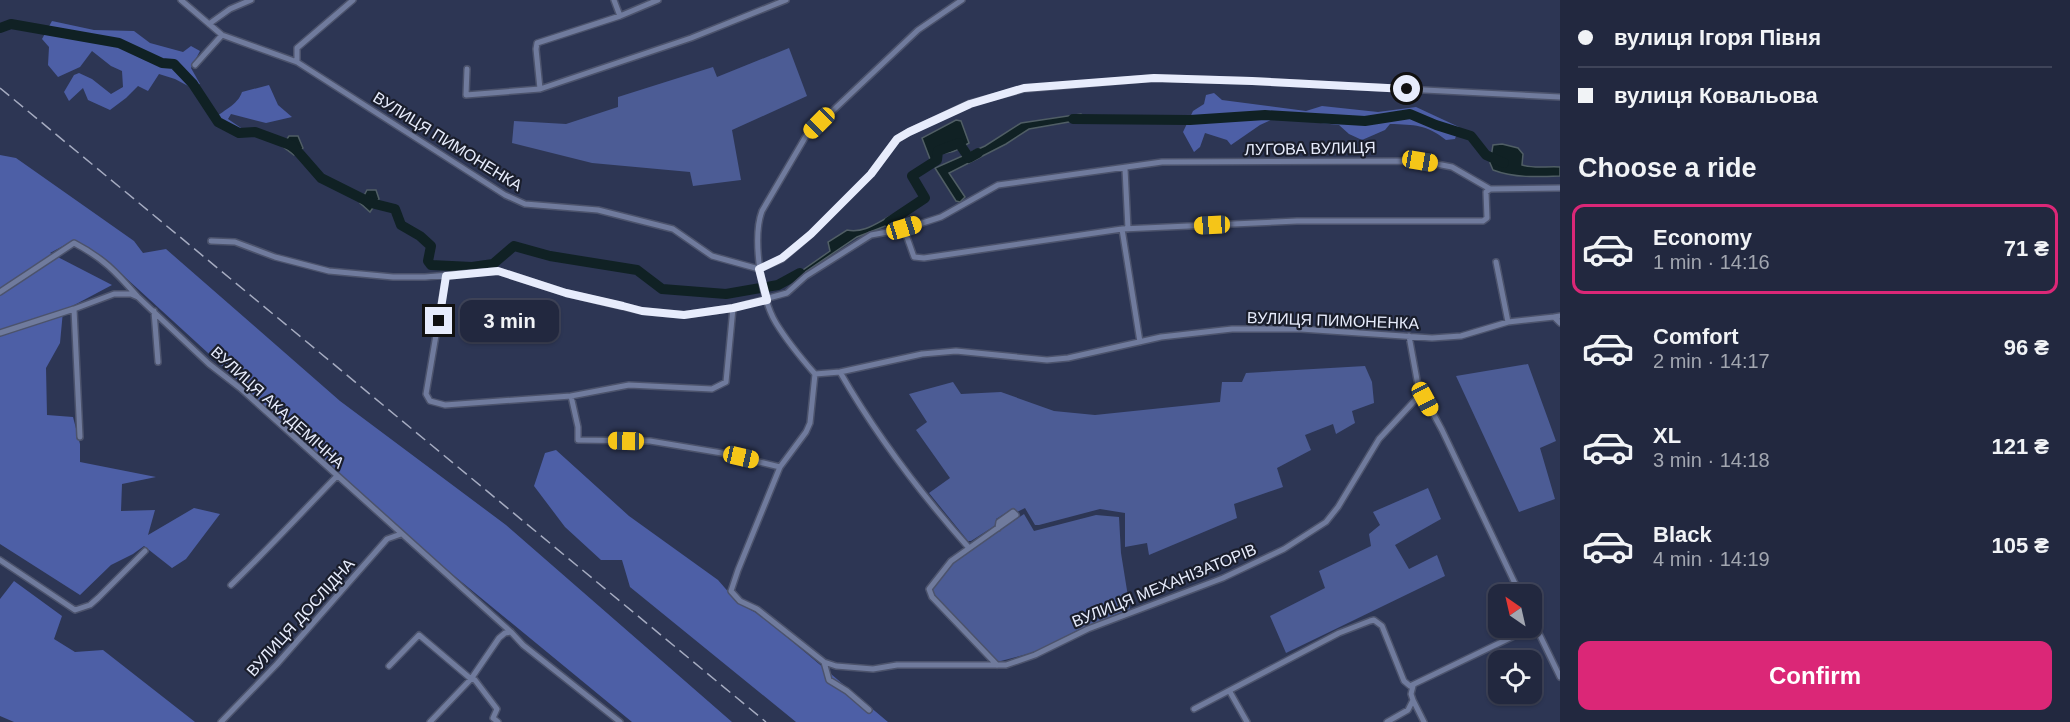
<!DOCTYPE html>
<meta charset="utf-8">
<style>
body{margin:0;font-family:Arial,sans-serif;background:#2a3046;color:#f1f3f6;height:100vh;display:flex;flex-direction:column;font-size:22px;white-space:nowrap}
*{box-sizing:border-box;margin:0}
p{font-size:20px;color:#a2a6b0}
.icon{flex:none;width:33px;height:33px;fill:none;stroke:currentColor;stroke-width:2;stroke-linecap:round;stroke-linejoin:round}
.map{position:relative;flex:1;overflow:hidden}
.side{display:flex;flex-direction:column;background:#22283f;width:510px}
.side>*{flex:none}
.hud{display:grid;align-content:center;height:132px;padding:0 18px;background:#22283f}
.needle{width:39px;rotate:326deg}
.tools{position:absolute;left:1488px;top:584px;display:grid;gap:12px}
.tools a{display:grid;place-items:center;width:54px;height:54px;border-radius:12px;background:#22283f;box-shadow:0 2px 4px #0004,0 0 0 2px #3f4459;font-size:30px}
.end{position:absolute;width:27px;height:27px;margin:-14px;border:8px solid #e7ecfc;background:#111;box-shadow:0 0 0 3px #111}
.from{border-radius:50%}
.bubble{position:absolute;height:42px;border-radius:12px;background:#22283f;box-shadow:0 2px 4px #0004,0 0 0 2px #3f4459;font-size:20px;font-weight:700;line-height:42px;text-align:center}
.car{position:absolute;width:18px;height:36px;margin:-18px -9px;border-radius:8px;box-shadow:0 0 4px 2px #0007;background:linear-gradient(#f5c518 24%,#345 0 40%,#f5c518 0 76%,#345 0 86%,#f5c518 0)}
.hud b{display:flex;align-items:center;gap:21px;height:57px;font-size:22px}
.hud b+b{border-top:2px solid #3f4459}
.hud i{width:15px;height:15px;background:#f1f3f6}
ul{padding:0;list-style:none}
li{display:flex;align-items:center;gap:18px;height:90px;margin:0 12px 9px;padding:0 6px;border:3px solid transparent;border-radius:12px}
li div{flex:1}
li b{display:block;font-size:22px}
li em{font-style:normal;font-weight:700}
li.active{border-color:#db2777}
li>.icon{width:54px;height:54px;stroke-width:1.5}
h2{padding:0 18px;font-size:27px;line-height:72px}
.primary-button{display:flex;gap:12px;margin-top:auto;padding:12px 18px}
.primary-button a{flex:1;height:69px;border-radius:12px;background:#db2777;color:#fff;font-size:24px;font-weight:700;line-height:69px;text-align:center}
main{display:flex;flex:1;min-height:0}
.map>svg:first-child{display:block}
.green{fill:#4c5c95}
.forest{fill:#4d5fa6}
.water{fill:#102124;stroke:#505e65;stroke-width:1.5}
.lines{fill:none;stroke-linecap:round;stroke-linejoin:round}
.river{stroke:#102124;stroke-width:10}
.minor-casing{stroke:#4c536c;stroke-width:8}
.minor{stroke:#707b9d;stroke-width:5}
.rail{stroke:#a5abc0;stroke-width:1.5;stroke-dasharray:12 6;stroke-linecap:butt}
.route{stroke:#e7ecfc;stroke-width:8}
.labels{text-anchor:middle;stroke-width:4.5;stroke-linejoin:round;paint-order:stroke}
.street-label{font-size:16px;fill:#e7ecfc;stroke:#1a1e2c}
</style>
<main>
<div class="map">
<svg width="1560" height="722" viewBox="0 0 1560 722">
<rect width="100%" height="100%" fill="#2d3654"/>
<path class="green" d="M789 48 807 96 732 130 741 180 693 186 690 172 592 163 512 143 514 121 566 124 618 107V97L713 67 717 77Z
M1528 364 1556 441 1540 448 1555 499 1519 512 1456 376Z
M1365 366 1372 382 1374 403 1352 411 1355 423 1336 434 1333 424 1305 435 1311 450 1277 468 1283 487 1234 504 1237 518 1149 555 1147 543 1125 547V513L1100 509 1039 525H1035L1025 508 1017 512 1012 509 996 519V525L971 541H968L929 493 950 478 916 430 927 422 909 394 953 382 961 394 1001 392 1054 411 1095 415 1220 402 1222 382H1242L1246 373Z
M1428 488 1441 519 1395 545 1409 569 1437 555 1445 576 1286 653 1270 616 1325 588 1319 571 1371 546 1369 534 1380 525 1373 512Z
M1024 514 1034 531 1096 515 1119 517 1121 553 1130 609 1080 629 1035 652 997 662 933 593V588L950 564Z"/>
<path class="forest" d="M52 21 94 30 134 31 150 43 183 52 191 46 200 51 191 68 200 84 190 87 175 79 159 74 148 91 138 86 126 98 110 110 88 100 83 88 69 101 64 92 74 75 79 73 92 79 111 94 123 87 122 71 111 66 92 51 80 67 58 77 48 65 49 47 42 39Z
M269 85 278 105 292 117 266 123 231 114 228 119 244 130 233 134 212 120C222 111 238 105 242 92Z
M1214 93 1222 100 1306 111 1322 106 1378 112 1416 107 1459 127 1455 139 1446 140C1426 124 1415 125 1390 124L1385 130 1362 140 1349 134 1339 125 1275 118 1260 125 1231 145 1227 140 1205 133 1200 147 1194 152 1183 132 1193 111 1204 104 1206 95Z
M0 155 16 158 134 241 143 253 166 249 340 401 506 525 732 722H632L368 505 231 374 103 257 74 240 50 253 112 285 63 311 60 343 46 368 47 415 73 417 80 444V462L156 477 122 484 121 511 155 510 148 535 194 508 220 514 186 559 172 568 144 546 133 554 111 565 80 595 0 544Z
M556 450 629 516 718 580 738 603 762 616 888 722H796L630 587 622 560H601L565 527 534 486 545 453Z
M14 581 62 616 54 639 75 652 103 650 195 722H14L0 716V599Z"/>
<path class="water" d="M1081 114 1086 119 1029 129 1006 144 949 173 965 197 960 202 956 201 935 168 985 146 1021 123Z
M956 120 961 121 969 143C964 146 956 151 951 152 943 153 939 153 934 160L930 159 922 138Z
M289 136H298L303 148 294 155 282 146Z
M1502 144 1518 148 1523 154 1522 165C1534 169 1547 166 1560 167V176C1537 177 1514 178 1493 170L1490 163 1493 145Z
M367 190H376L379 199 370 212 360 203Z
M899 212 901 220 857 237 786 285 790 279 830 251 828 242 847 230C867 234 881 219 899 212Z"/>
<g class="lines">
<path class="river" d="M0 28 11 24 119 43 162 63 174 64 193 84 218 122 239 133 255 132 293 146 321 178 371 203 395 209 401 225 420 236 431 246 428 261 431 265 472 267 493 264 514 246 550 256 637 270 662 289 726 294 778 285 800 273
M1073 119 1190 120 1265 115 1365 121 1410 114 1436 125 1471 136 1486 155 1504 163
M889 222 925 198 912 176 937 160 938 151 959 143 969 158 978 153"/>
<defs>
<path id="minor" d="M181 0 222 35 297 62 505 195 525 204 598 210 673 229 712 256 759 269
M614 0 620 16
M209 24 230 9 251 0
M297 62V48L353 0
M195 65 222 35
M467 69 466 95 540 89 691 38 786 0
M540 89 536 49 537 43 620 16 658 0
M1125 169 1128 229
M904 229 941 217 998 185 1162 162 1421 161 1452 167 1490 189
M1122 229 1140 342
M211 241 235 242 275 257 329 271 393 277H425L498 271 566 293 642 311 684 315 733 308 787 293 806 276 871 235 904 229 914 257 924 258 1122 229 1297 221H1483L1487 218 1486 192 1490 189 1560 188
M1496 262 1508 322
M759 269 782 259 811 234 871 174 897 139 909 132 970 103 1024 89 1154 78 1252 81 1560 97
M446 276 426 394 430 401 445 405 571 396 629 385 712 389 726 382 733 308
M0 292 74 243C103 258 116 272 137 296
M74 309 80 437
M154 311 158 362
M1560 316 1554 317 1560 323
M0 333 74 309 114 294H131L138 297 209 364 240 388 511 632 523 645 620 722
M840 372C876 435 921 494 969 548
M815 374 810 423 806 432 780 467 738 570 731 591 740 601 757 609 824 662 836 666 873 669 897 665H1006L1035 655 1088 629 1223 578 1284 549 1326 522 1338 507 1379 439 1417 398 1419 391 1409 336
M815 374 840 372 922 354 956 351 1047 360 1068 358 1161 337 1232 329H1301L1432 338 1461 336 1508 322 1554 317
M815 374C801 358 787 341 776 323 761 298 752 238 762 211L806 136 918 30 962 0
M1421 391 1442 430 1520 594
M571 396 578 427V440L650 441 722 453 780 467
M998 528 999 522 1013 512 1016 515
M0 560 75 610 90 605 98 598 145 551
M231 585C267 550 301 513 336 477
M1532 619 1560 677
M824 662 829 680 847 691 869 710
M997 665 932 597 929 589 951 561 1016 515
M389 666 419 635 471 679 475 680 497 709 493 718 498 722
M1230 692 1247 722
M1413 700 1424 722
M1194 709 1339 633 1370 621 1374 620 1382 626 1404 681 1410 686 1535 626
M221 722 277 664 387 539 401 534
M430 722 471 679 499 638 505 633 511 632
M1387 722 1408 710 1413 700 1411 694 1413 686"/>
</defs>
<use href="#minor" class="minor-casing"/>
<use href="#minor" class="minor"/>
<path class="rail" d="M0 88 766 722"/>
</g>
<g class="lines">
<path class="route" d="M439 321 446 276 498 271 566 293 623 306 642 311 684 315 733 308 767 300 759 269 782 258 811 234 871 174 897 139 909 132 970 104 1024 88 1154 78 1252 81 1407 89"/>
</g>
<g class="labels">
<g class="street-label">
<text transform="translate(448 141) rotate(32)" y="6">ВУЛИЦЯ ПИМОНЕНКА</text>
<text transform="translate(1310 148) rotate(-1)" y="6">ЛУГОВА ВУЛИЦЯ</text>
<text transform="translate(1333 320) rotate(2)" y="6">ВУЛИЦЯ ПИМОНЕНКА</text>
<text transform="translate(278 407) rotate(42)" y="6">ВУЛИЦЯ АКАДЕМІЧНА</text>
<text transform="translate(1164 585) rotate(-22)" y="6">ВУЛИЦЯ МЕХАНІЗАТОРІВ</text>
<text transform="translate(300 617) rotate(-48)" y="6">ВУЛИЦЯ ДОСЛІДНА</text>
</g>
</g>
</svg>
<div class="tools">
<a><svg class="needle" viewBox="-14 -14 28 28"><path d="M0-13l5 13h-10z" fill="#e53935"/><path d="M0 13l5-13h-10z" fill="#a2a6b0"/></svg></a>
<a><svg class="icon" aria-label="locate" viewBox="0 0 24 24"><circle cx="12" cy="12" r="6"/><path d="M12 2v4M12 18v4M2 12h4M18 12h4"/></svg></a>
</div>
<i class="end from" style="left:1407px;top:89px"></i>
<i class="end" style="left:439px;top:321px"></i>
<div class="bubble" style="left:460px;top:300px;width:99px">3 min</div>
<i class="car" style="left:819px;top:123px;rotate:225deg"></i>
<i class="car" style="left:1420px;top:161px;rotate:100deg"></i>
<i class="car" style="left:1212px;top:225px;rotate:267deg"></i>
<i class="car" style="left:904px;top:228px;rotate:73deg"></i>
<i class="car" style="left:1425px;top:399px;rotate:152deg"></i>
<i class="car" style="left:626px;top:441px;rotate:271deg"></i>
<i class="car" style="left:741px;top:457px;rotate:103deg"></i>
</div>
<section class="side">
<div class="hud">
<b><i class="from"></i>вулиця Ігоря Півня</b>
<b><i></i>вулиця Ковальова</b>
</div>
<h2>Choose a ride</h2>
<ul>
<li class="active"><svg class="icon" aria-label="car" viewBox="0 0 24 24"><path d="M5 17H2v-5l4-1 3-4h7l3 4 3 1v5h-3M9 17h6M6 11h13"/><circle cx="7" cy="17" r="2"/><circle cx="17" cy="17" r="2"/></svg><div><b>Economy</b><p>1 min · 14:16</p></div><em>71 ₴</em></li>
<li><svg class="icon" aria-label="car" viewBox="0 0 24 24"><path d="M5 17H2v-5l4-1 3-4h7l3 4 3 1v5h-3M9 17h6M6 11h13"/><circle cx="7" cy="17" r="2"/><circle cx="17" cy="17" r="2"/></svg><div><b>Comfort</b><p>2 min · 14:17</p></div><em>96 ₴</em></li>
<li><svg class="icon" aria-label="car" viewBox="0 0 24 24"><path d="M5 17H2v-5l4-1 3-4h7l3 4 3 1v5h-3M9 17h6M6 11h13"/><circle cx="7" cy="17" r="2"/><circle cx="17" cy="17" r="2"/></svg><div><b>XL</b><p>3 min · 14:18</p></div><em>121 ₴</em></li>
<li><svg class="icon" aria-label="car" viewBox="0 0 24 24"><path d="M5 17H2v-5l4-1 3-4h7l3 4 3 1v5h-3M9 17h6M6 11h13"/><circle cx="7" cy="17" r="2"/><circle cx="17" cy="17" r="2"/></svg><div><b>Black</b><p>4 min · 14:19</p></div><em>105 ₴</em></li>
</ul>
<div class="primary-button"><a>Confirm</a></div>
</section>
</main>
